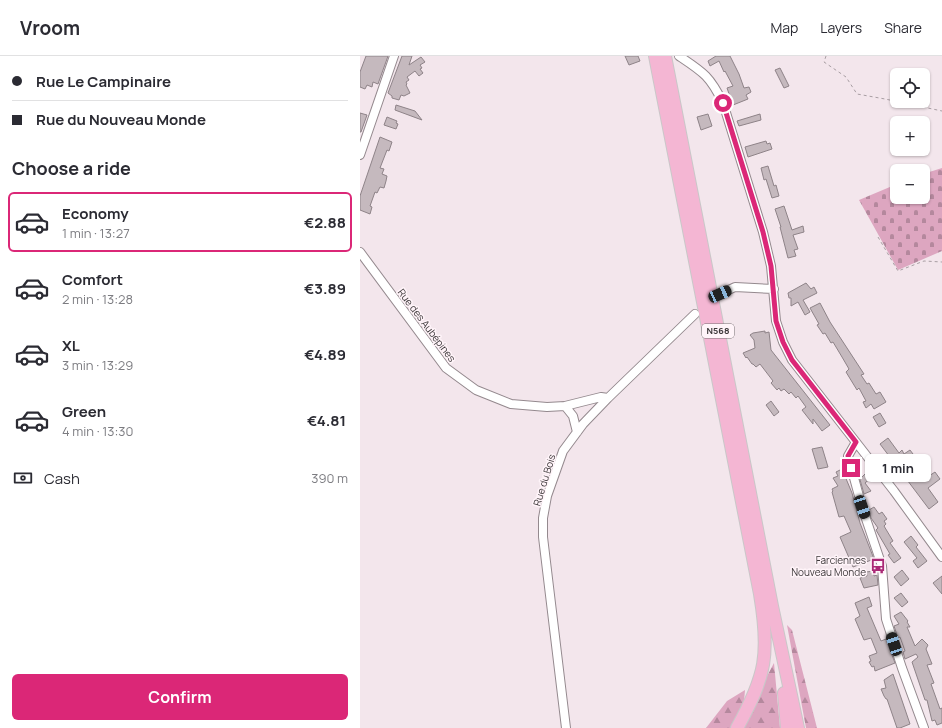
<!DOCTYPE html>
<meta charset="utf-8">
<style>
body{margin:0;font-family:Manrope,sans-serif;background:#f7f7f7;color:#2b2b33;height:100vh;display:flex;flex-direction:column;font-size:15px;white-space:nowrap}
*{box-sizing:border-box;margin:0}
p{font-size:13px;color:#7c7c81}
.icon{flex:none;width:22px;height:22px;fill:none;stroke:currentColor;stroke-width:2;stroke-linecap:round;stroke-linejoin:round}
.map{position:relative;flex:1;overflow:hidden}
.drawer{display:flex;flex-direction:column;background:#fff;width:360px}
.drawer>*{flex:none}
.guide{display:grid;align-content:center;height:88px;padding:0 12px;background:#fff}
.controls{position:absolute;left:530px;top:12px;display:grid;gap:8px}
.controls a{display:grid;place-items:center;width:40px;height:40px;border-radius:6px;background:#fff;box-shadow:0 1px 3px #0004;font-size:20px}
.end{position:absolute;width:18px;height:18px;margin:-9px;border:5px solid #db2777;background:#fff;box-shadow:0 0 0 2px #fff}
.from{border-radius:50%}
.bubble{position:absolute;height:28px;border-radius:6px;background:#fff;box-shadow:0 1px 3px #0004;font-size:13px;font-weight:700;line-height:28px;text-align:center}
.car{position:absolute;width:12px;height:24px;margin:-12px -6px;border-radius:5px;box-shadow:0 0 3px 1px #0007;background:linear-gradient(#222 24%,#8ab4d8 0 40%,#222 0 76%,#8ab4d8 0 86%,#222 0)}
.guide b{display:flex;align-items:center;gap:14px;height:38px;font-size:15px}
.guide b+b{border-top:1px solid #e1e1e2}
.guide i{width:10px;height:10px;background:#2b2b33}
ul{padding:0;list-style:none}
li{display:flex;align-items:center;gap:12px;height:60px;margin:0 8px 6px;padding:0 4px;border:2px solid transparent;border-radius:6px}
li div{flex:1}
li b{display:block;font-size:15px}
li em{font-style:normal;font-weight:700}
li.selected{border-color:#db2777}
li>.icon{width:36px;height:36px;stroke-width:1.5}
h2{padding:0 12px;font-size:18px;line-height:48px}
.pay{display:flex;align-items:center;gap:10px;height:44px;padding:0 12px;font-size:15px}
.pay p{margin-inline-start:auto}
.button{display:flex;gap:8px;margin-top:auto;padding:8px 12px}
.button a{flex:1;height:46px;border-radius:6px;background:#db2777;color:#fff;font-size:16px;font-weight:700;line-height:46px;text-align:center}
header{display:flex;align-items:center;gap:24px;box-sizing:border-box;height:56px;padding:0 20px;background:#fff;border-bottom:1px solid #e1e1e2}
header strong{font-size:19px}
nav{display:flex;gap:22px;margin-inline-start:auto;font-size:14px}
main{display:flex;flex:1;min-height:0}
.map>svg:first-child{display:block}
.forest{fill:url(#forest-firs)}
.cemetery{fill:url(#cemetery-stones)}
.building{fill:#c5b9be;stroke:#8e8388}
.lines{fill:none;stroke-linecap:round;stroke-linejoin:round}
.minor-casing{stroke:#94898e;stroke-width:10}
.highway-casing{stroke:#c9c7c8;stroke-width:14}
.path{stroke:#a89ea3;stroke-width:1;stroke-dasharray:3 3;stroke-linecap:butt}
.minor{stroke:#fff;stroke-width:8}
.highway{stroke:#f4b6d3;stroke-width:12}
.route{stroke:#db2777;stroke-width:5}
.labels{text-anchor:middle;stroke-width:3;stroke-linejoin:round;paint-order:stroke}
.shield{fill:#fff4f9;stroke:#777073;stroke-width:1}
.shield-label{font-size:9px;font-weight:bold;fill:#3d383a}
.street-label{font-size:10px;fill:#3d383a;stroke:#fff4f9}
.poi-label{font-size:10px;fill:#3d383a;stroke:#fff4f9;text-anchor:end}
</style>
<header>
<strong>Vroom</strong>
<nav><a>Map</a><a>Layers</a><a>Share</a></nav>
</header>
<main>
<section class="drawer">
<div class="guide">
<b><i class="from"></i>Rue Le Campinaire</b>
<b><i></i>Rue du Nouveau Monde</b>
</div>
<h2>Choose a ride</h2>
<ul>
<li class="selected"><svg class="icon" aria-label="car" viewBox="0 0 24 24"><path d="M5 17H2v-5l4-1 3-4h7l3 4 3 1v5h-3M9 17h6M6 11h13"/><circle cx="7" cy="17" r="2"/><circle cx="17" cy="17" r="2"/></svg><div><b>Economy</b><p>1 min · 13:27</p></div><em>€2.88</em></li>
<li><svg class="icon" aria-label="car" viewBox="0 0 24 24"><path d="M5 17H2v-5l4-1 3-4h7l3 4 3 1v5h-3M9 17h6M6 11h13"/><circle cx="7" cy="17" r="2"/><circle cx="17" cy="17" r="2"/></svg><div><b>Comfort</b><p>2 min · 13:28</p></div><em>€3.89</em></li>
<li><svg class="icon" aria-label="car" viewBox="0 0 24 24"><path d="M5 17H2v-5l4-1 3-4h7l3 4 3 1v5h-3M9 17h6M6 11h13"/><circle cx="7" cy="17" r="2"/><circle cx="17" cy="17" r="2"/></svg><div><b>XL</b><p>3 min · 13:29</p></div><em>€4.89</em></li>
<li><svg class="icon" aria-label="car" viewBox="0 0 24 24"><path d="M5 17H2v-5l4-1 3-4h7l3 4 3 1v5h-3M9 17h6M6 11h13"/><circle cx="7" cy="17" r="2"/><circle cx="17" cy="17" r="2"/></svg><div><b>Green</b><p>4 min · 13:30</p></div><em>€4.81</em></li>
</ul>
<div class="pay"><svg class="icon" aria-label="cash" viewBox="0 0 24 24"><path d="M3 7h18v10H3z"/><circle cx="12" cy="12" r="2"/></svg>Cash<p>390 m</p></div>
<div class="button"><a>Confirm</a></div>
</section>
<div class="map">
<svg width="582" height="672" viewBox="0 0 582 672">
<defs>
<pattern id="forest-firs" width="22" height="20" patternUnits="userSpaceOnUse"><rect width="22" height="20" fill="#dda6c0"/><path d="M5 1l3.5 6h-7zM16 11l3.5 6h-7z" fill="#b4889d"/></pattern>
<pattern id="cemetery-stones" width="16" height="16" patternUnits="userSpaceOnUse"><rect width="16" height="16" fill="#dda6c0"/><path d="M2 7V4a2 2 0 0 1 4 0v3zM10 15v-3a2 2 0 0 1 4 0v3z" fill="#b4889d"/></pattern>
</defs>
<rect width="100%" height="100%" fill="#f3e6ec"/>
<path class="forest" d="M427 569 432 574 457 672H446Z
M414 607 420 672H379Z
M385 634 384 646 371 672H346L367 645Z"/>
<path class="cemetery" d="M582 112V195L538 214 499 144 537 128V141H563V118Z"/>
<path class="building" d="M6 0H28L18 28 13 26 12 31 7 29 5 33 0 31V16Z
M42 0H52L49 9 61 1 65 6 60 9 62 12 60 13 63 17 59 20 55 15 47 21 49 24 46 26 47 28 46 29 50 37 44 40 41 39 39 44 32 42V40L28 37Z
M265 0H278L280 5 269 9Z
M356 0H370L379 18 384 32 389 31 391 36 386 39 388 43 373 49 367 32 373 30 365 15 364 16 359 5 350 10 348 5Z
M420 12 429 30 424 32 415 14Z
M36 49 55 55 62 64 35 54Z
M0 57 7 59 1 76H0Z
M348 58 352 70 341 74 337 61Z
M400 58 401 64 379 70 377 65Z
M27 61 37 65 36 67 38 68 36 73 24 69Z
M20 81 32 86 29 95 27 94 20 112 24 113 22 118 27 120 26 125 24 132 20 131 17 137 15 136 10 150 12 151 10 158 0 154V140Z
M406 85 407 88 410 87 412 93 388 101 385 91Z
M408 110 414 130 416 129 419 140 412 142 406 123 404 124 401 112Z
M424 150 432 174 443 170 444 176 433 179 438 193 434 194 436 200 428 202 420 171H421L415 153Z
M446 227 451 233 454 231 457 237 443 244 450 256 445 259 438 246 431 250V242H429L428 237Z
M460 247 470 266 504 318 501 319 507 328 509 327 516 338 520 336 526 346 514 353 511 348 506 352 503 346 506 345 499 332 497 334 486 316 489 313 482 301 473 286 471 287 465 277 463 278 457 269 459 268 450 252Z
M405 275V277L409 276 411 294 470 369 462 375 453 363V368L442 354 446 351 438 340 436 342 431 336 429 338 424 333 421 335 419 332 417 334 411 327 413 325 400 308 396 311 393 308H392L387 301 386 302 383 297 395 292 394 284 390 279 393 277Z
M411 345 419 356 414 360 406 349Z
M520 357 526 367 519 371 513 361Z
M528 382 539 397 542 394 544 398 550 394 553 398 548 402 556 413 560 409 569 420 575 416 580 423 568 432 578 446 569 453 520 388Z
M462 391 468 411 458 413 452 393Z
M482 413 492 437 500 467 514 503 493 511 480 481 491 476 484 460 479 461 472 436 473 435 472 433 478 430 473 422 478 420 476 416Z
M508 415 512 421 505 427 511 435 504 438 499 420 501 422Z
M514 451 519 458 522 456 527 463 524 465 526 468 524 470 533 485 530 487 541 502 534 507 528 499 530 498 516 474 518 472 511 462 509 454Z
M551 480 558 489 556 491 567 505 558 512 553 505 557 502 544 486Z
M542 514 549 523 541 530 534 521Z
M514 515V520L517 519 518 529 504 532 500 522 507 520 506 516Z
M582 520V538L573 527Z
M541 537 548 546 542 551 534 542Z
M509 541 512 550 507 552 521 585 526 583 535 607 515 615 514 610 512 611 509 606 511 605 509 600 517 597 511 582 504 584 495 563 500 560 495 547Z
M541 556 548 565 547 566 550 571H547L555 590 562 583 568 589 566 593 572 608 567 609 574 627 571 628 580 653 582 652V667L577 669 575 664 572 665 567 644H565L552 606 558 601 556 598 545 603 543 596 545 595 540 581 538 582 534 570 539 568 534 560Z
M533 618 550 668 540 672H537L527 643H526L524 640 521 633 526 632 524 624Z"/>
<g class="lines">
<defs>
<path id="minor" d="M319 0C343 16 350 20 363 47L403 176 411 210 416 265 423 286 432 304 534 435 582 501
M0 99 34 0
M0 196 86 312 116 334 151 348 187 351 205 350 241 341 248 342
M360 238 375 231 414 233
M205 350 213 360 217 376
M496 386 488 400 502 451 522 510 526 563 542 612 564 672
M206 672 183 481V462L187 440 203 395 223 368 248 342 335 258"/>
<path id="highway" d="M295 0 400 538C410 598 406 620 377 672
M305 0 412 550 438 672
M424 637 427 672"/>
</defs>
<use href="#minor" class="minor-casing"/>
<use href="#highway" class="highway-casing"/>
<path class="path" d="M466 0 464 6 486 21 497 38 525 43 582 55
M518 181 538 215 564 205 582 206"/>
<use href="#minor" class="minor"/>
<use href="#highway" class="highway"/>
</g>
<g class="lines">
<path class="route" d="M363 47 403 176 411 210 416 265 423 286 432 304 496 386 488 400 491 412"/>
</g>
<defs>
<symbol id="bus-bare" viewBox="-9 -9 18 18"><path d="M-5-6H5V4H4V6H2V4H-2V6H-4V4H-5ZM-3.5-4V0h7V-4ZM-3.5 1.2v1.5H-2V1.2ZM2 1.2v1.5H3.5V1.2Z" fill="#aa2976" stroke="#fff4f9" stroke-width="2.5" paint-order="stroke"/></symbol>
</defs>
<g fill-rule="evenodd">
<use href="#bus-bare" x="507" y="499" width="22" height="22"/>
</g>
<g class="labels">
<rect class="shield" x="342" y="268" width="32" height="14" rx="3"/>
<g class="shield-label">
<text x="358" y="278">N568</text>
</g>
<g class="street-label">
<text transform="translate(67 269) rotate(53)" y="4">Rue des Aubépines</text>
<text transform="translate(184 424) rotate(-73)" y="4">Rue du Bois</text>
</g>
<g class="poi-label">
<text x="506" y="508">Farciennes<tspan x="506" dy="12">Nouveau Monde</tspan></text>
</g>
</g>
</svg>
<div class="controls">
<a><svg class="icon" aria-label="locate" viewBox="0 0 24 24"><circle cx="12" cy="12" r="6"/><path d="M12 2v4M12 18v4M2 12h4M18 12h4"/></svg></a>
<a>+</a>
<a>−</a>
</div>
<i class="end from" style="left:363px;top:47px"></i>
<i class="end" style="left:491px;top:412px"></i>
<div class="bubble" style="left:505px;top:398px;width:66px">1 min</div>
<i class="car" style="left:360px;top:238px;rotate:66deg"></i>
<i class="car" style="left:502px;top:451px;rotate:161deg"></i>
<i class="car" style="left:534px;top:588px;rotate:342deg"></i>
</div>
</main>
